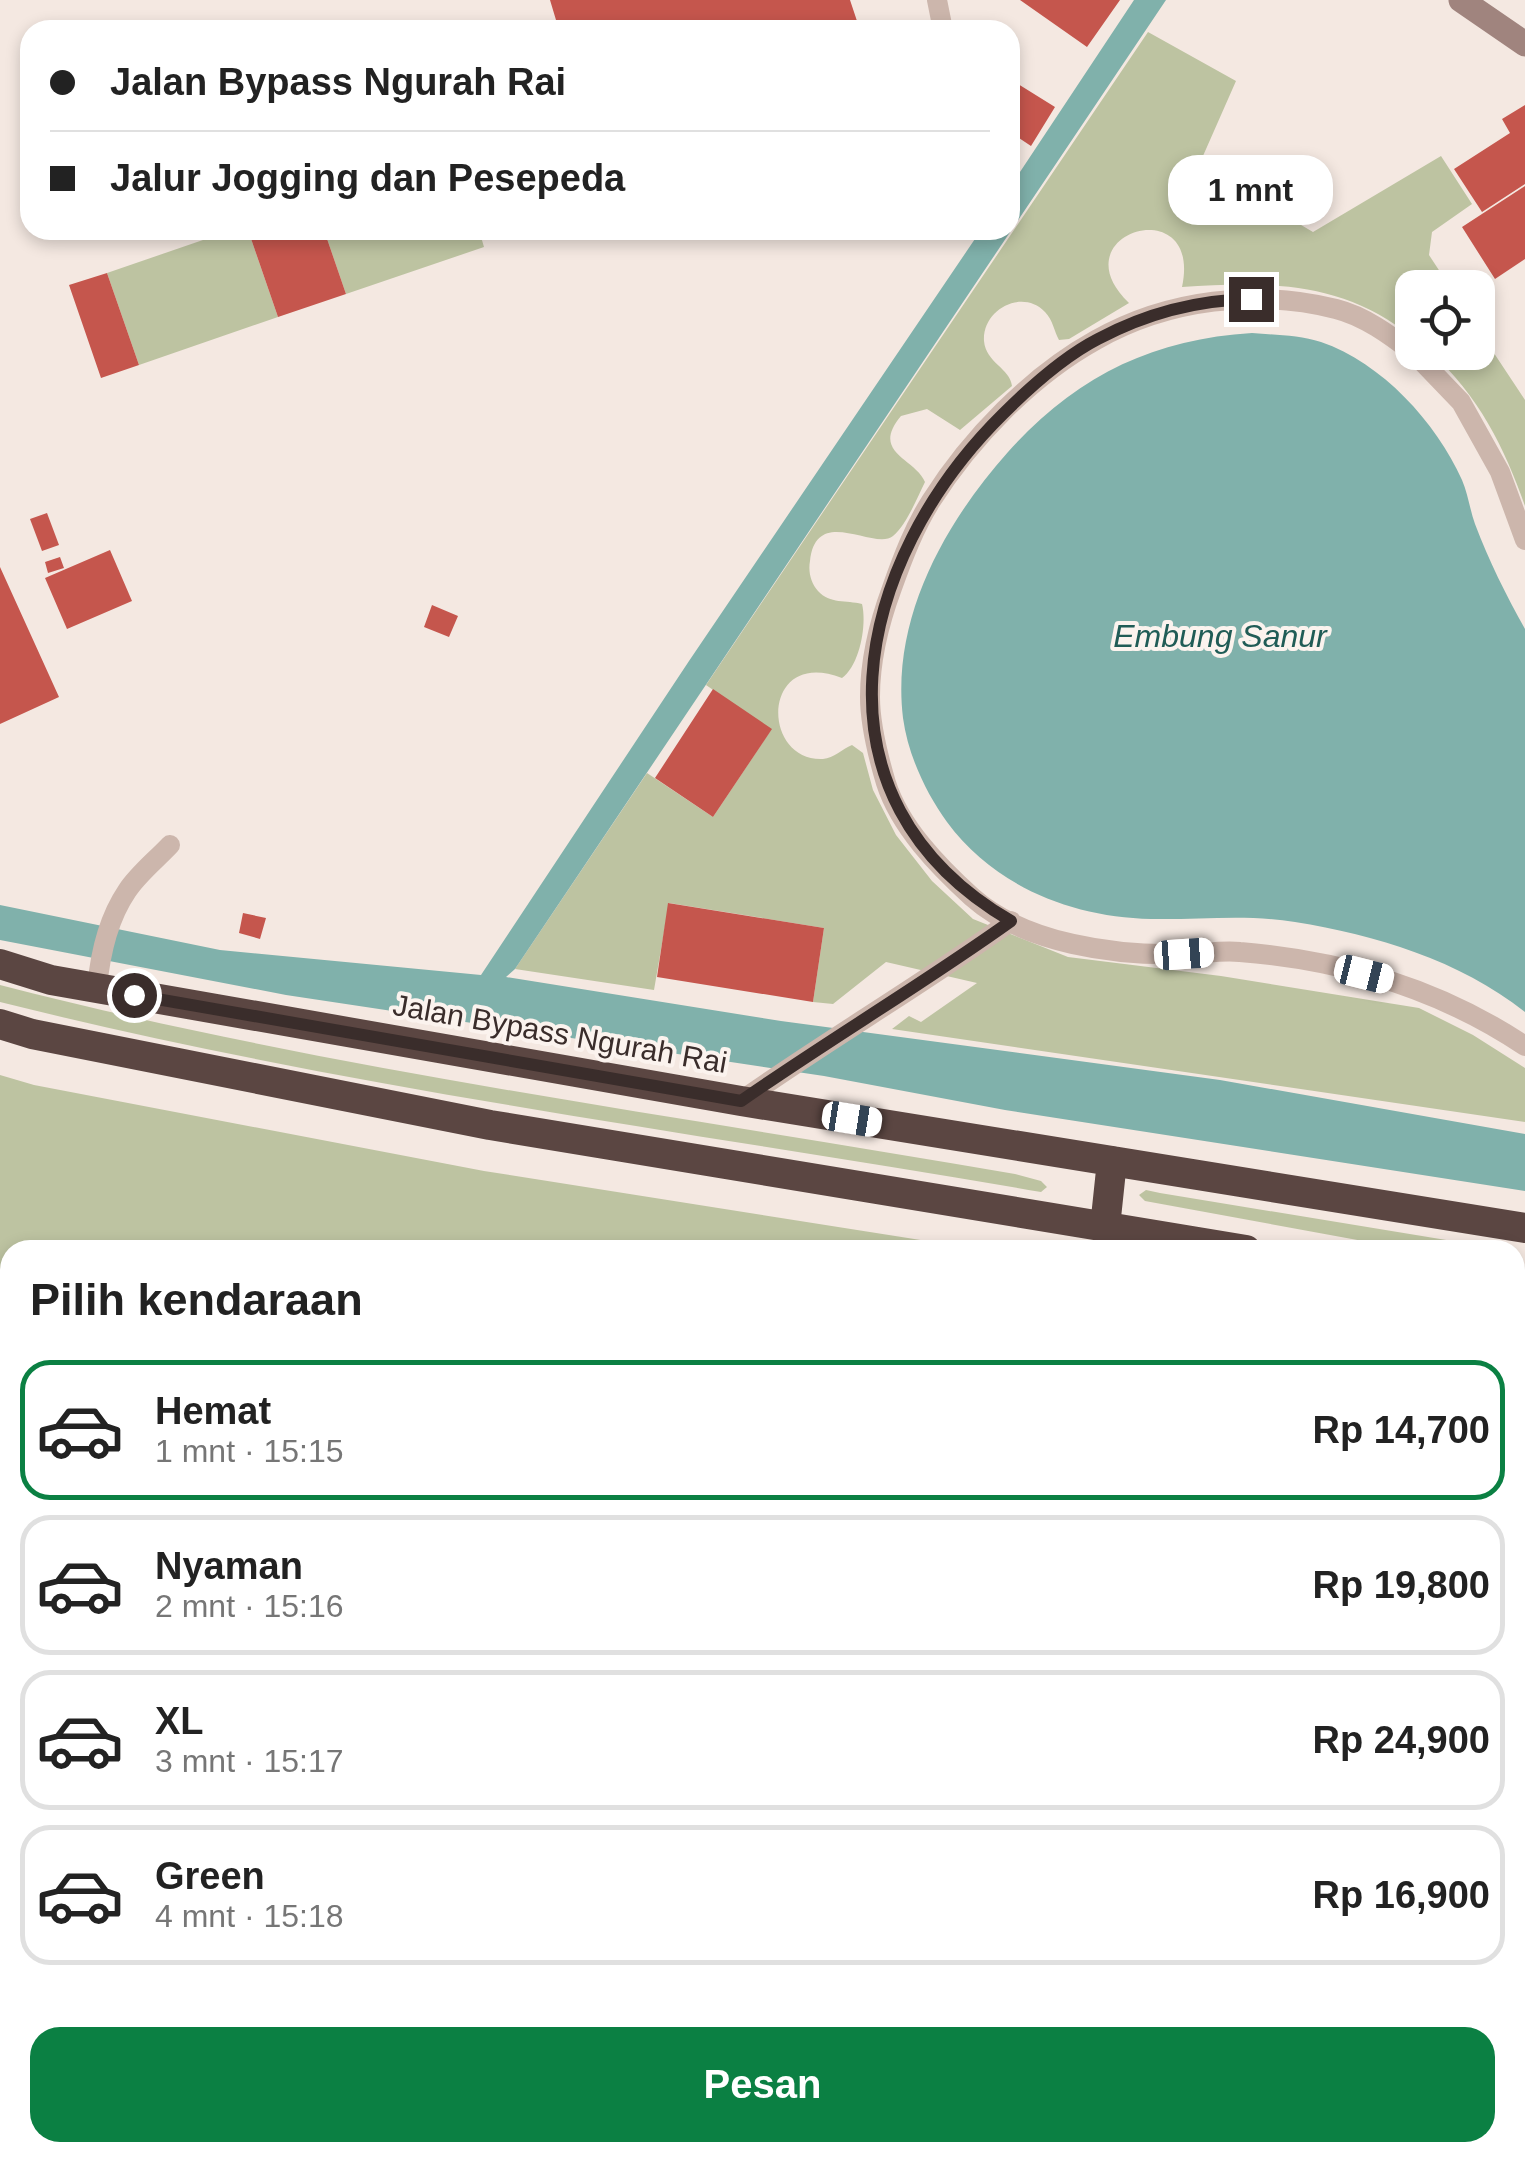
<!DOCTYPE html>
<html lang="id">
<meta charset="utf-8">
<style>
body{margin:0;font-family:Helvetica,sans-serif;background:#f6f6f6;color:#222;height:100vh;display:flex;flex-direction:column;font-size:38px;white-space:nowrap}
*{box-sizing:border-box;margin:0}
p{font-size:32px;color:#767676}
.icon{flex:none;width:55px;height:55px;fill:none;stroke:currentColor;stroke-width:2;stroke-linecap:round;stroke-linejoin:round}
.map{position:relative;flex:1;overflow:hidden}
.panel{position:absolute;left:0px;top:1240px;width:1525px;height:922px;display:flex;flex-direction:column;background:#fff;border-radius:30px 30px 0 0;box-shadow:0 5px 15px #0003}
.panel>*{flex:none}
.banner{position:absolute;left:20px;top:20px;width:1000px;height:220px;border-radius:30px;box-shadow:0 5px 15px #0003;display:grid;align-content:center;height:220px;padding:0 30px;background:#fff}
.controls{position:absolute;left:1395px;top:270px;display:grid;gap:20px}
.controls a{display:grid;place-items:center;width:100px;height:100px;border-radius:20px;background:#fff;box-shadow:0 5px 15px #0003;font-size:50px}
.end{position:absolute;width:45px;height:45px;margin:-22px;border:12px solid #3a2d2b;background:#fff;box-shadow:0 0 0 5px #fff}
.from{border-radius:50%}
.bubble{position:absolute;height:70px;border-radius:30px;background:#fff;box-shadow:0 5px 15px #0003;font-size:32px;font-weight:800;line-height:70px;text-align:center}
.car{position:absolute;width:30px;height:60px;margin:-30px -15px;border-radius:12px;box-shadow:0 0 8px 2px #0007;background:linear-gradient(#fff 24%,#345 0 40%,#fff 0 76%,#345 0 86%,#fff 0)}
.banner b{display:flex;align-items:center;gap:35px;height:95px;font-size:38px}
.banner b+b{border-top:2px solid #e0e0e0}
.banner i{width:25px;height:25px;background:#222}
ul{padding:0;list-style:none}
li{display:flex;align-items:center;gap:30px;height:140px;margin:0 20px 15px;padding:0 10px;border:5px solid #e0e0e0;border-radius:30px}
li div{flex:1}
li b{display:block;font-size:38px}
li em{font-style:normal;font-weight:800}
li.selected{border-color:#0b8043}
li>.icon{width:90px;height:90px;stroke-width:1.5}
h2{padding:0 30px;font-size:45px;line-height:120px}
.button{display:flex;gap:20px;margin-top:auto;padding:20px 30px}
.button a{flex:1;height:115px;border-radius:30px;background:#0b8043;color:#fff;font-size:40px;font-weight:800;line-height:115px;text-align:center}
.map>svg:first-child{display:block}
.green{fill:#bdc3a1}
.water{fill:#80b1ab}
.building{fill:#c5564d}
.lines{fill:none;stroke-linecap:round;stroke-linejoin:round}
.lane{stroke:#ccb6ac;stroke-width:20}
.street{stroke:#ccb6ac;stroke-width:25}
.secondary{stroke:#a0847e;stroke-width:25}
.highway{stroke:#5b4642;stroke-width:30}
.route{stroke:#3a2d2b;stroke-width:12}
.labels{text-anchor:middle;stroke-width:8;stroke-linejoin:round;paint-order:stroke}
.street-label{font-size:30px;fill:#3a2d2b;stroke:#fbf3ee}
.water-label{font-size:32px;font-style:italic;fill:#205c56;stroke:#fbf3ee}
</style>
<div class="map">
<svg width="1525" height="2161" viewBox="0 0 1525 2161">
<rect width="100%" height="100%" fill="#f4e8e1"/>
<path class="green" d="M1148 32 1236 81 1199 165 1313 232 1441 156 1472 204 1432 232 1429 255 1450 287 1412 288V337C1344 281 1267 281 1182 287 1203 189 1056 233 1129 303L1069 339 1059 340C1054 331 1053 320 1045 312 1022 288 982 310 984 341 986 363 1010 368 1012 386L960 430 927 409 901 416C870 453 915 458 925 482 917 498 907 524 893 536 874 551 816 504 810 561 808 572 811 583 818 591 830 604 846 600 862 604 867 624 860 665 842 678 761 646 760 762 823 759 834 758 842 749 852 745L863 753 873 790 896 835 932 881 973 919 1068 957 1221 976 1419 1008 1473 1035 1525 1068V1122L892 1029 909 1016 921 1022 977 983 886 962 833 1004 813 1002 824 928 669 903 654 990 515 969 647 773 713 817 771 730 706 685Z
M232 230H248L278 317 139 365 107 273Z
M324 230H479L484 247 346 294Z
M1478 329 1525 400V506C1505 449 1478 394 1431 353L1478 352Z
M0 985C334 1071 676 1115 1015 1174L1041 1181 1047 1187 1041 1192C693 1132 343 1088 0 1002Z
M0 1075 34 1085 484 1171 984 1250H10V2152L1325 2153 1317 2161H0Z
M1146 1190 1160 1193 1507 1250H1412L1145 1201 1139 1195Z
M1515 1338 1525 1340V1922L1515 1932Z"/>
<path class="water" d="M1134 0H1166L515 969 506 977 781 1021 1220 1080 1525 1134V1191L1005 1110 824 1076 286 995 0 940V905L220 950 481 975 689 661 981 230H1010V187Z
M1252 333C1275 335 1299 335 1321 342 1382 363 1436 422 1462 480 1468 494 1470 510 1475 524 1489 561 1506 595 1525 629V1012C1459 960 1376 935 1295 922 1247 914 1199 920 1151 919 1072 917 995 887 947 822 926 793 908 755 903 718 891 619 944 524 1008 452 1075 377 1152 339 1252 333Z
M1525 2017V2097L1515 2109V2028Z"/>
<path class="building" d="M550 0H850L860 30H559Z
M1020 0H1120L1087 47Z
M1010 79 1055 107 1031 146 1010 132Z
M1525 105V184L1482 212 1454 169 1510 133 1502 119Z
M1525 186V259L1495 279 1462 227Z
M248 230H324L346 294 278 317Z
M107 273 139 365 101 378 69 285Z
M47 513 59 545 42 551 30 519Z
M110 550 132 601 67 629 45 578Z
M60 557 64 568 48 573 45 562Z
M0 567 59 697 0 724Z
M432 605 458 616 449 637 424 627Z
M713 689 772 729 713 817 655 778Z
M668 903 824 928 813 1002 657 977Z
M243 913 266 918 260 939 239 933Z"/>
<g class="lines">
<path class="lane" d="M937 0 943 30
M1412 352C1390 335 1364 316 1336 309 1257 289 1168 299 1096 340 1031 376 971 438 931 501 914 528 903 557 892 588 879 623 870 659 870 697 870 725 878 756 886 783 900 827 938 866 972 897 1025 944 1116 956 1184 954 1202 954 1221 950 1240 952 1341 960 1440 989 1525 1046
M1413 352 1461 402 1500 472 1525 540
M97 988C100 955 108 919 127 891 138 874 156 860 170 845
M741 1101C829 1039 923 984 1011 921
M1515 1970 1525 1959
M1350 2161 1358 2152"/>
<path class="street" d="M1515 2161 1525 2149"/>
<path class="secondary" d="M1461 0 1525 44"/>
<path class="highway" d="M0 964 51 980 741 1101 1525 1228
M0 1024 32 1034 490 1125 1246 1250
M1105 1227 1112 1161
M1515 1293 1525 1295"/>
</g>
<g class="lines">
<path class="route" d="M134 995 741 1101C830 1039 923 984 1011 921 801 799 854 561 1003 414 1031 386 1063 357 1098 339 1145 314 1198 300 1251 299"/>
</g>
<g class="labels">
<g class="street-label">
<text transform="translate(560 1034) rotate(10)" y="10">Jalan Bypass Ngurah Rai</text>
</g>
<g class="water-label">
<text x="1220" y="647">Embung Sanur</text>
</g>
</g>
</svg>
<div class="controls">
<a><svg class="icon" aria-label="locate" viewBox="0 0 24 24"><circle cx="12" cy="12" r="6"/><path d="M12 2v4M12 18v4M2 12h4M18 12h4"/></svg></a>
</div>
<i class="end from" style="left:134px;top:995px"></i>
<i class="end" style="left:1251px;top:299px"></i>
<div class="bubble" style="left:1168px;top:155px;width:165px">1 mnt</div>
<i class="car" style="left:1184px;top:954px;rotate:86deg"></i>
<i class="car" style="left:1364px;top:974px;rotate:104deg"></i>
<i class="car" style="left:852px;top:1119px;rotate:99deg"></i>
<div class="banner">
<b><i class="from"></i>Jalan Bypass Ngurah Rai</b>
<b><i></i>Jalur Jogging dan Pesepeda</b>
</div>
<section class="panel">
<h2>Pilih kendaraan</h2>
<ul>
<li class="selected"><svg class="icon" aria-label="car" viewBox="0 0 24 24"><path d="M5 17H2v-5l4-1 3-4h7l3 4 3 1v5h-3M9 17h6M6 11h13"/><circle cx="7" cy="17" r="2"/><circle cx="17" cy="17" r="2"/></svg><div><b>Hemat</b><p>1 mnt · 15:15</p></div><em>Rp 14,700</em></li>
<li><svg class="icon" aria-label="car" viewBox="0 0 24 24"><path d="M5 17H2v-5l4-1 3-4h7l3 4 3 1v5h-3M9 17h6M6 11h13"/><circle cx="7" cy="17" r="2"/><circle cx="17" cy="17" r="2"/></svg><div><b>Nyaman</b><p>2 mnt · 15:16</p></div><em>Rp 19,800</em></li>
<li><svg class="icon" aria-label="car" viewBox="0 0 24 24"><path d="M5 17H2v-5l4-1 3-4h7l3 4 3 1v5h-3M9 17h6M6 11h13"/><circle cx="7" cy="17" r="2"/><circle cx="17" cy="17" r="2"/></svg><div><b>XL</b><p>3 mnt · 15:17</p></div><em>Rp 24,900</em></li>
<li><svg class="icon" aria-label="car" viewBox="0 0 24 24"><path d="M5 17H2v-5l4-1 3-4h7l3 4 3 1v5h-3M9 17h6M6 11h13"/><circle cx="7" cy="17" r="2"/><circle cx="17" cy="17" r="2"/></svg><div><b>Green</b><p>4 mnt · 15:18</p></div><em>Rp 16,900</em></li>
</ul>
<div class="button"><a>Pesan</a></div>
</section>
</div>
